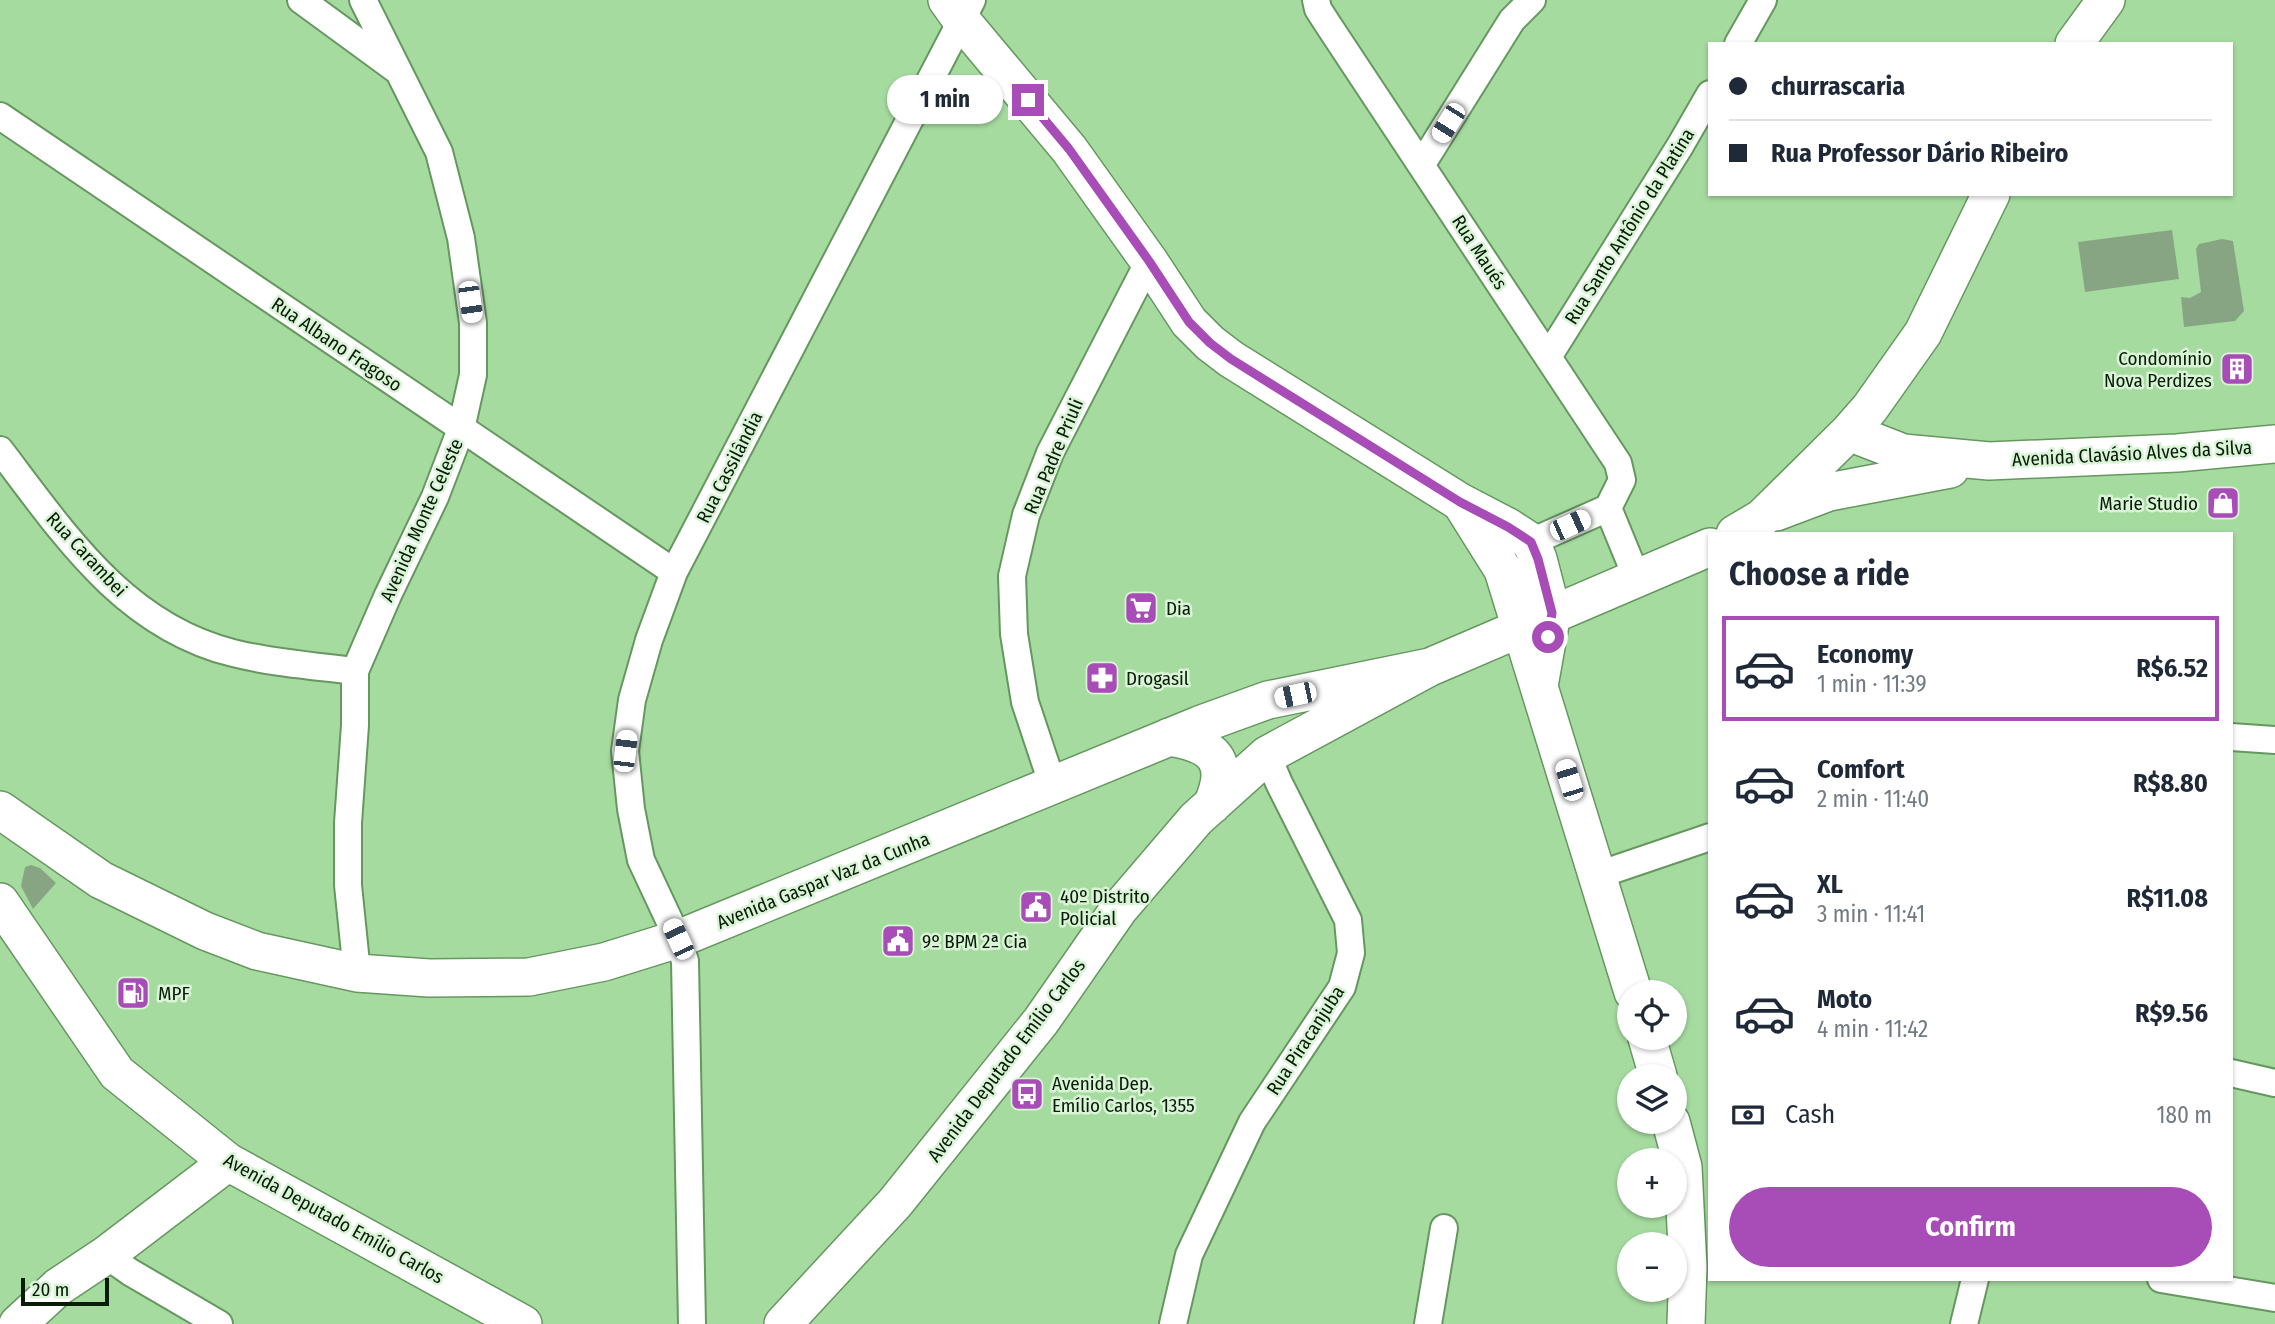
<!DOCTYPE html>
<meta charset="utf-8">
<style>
body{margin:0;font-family:"Fira Sans Condensed",sans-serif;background:#f2f2f3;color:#1f2937;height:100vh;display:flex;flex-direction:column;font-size:26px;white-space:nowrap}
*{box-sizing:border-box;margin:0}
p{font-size:23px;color:#747a83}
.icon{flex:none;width:38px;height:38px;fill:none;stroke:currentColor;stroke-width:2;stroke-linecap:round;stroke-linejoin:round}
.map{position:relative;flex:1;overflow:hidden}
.drawer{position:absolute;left:1708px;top:532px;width:525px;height:749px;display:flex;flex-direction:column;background:#fff;border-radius:0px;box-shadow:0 2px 5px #0004}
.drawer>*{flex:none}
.banner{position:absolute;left:1708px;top:42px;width:525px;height:154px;border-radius:0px;box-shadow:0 2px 5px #0004;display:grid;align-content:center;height:154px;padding:0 21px;background:#fff}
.controls{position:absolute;left:1617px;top:980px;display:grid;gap:14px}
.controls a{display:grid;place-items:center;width:70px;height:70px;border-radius:50%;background:#fff;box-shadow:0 2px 5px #0004;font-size:35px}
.scale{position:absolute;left:21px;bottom:18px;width:88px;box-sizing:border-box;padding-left:7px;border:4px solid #081c06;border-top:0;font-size:19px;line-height:24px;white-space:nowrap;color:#081c06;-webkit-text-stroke:5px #d9f4d6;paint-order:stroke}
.end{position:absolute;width:32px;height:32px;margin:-16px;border:9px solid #a84cb7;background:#fff;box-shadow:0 0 0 4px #fff}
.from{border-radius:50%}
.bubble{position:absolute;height:49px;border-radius:24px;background:#fff;box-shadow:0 2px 5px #0004;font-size:23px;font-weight:700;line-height:49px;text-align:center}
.car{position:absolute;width:21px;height:42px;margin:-21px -10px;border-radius:9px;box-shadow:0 0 5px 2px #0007;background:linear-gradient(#fff 24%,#345 0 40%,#fff 0 76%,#345 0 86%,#fff 0)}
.banner b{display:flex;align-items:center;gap:24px;height:66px;font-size:26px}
.banner b+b{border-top:2px solid #e0e1e3}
.banner i{width:18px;height:18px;background:#1f2937}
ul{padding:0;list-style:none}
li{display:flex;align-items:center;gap:21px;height:105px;margin:0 14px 10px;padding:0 7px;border:4px solid transparent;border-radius:0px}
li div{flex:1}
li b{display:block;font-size:26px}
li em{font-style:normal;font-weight:700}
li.selected{border-color:#a84cb7}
li>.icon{width:63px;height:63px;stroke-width:1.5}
h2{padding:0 21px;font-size:32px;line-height:84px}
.pay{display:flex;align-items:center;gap:18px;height:77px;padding:0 21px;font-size:26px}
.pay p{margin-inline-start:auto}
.action{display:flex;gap:14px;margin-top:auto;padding:14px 21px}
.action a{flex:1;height:80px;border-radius:42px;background:#a84cb7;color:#fff;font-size:28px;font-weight:700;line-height:80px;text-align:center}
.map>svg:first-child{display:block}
.green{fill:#87a583}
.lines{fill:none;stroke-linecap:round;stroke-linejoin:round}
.street-casing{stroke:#669760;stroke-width:30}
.secondary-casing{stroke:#669760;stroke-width:40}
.street{stroke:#fff;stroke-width:26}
.secondary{stroke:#fff;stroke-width:37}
.route{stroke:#a84cb7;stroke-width:9}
.labels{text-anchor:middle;stroke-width:5;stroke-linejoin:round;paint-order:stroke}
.street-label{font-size:19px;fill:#081c06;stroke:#d9f4d6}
.poi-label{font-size:19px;fill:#081c06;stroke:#d9f4d6;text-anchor:start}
</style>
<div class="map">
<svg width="2275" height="1324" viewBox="0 0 2275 1324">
<rect width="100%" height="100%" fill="#a6dba0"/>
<path class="green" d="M2172 230 2179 279 2085 292 2078 242Z
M2222 239 2233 241 2244 311 2235 321 2184 327 2181 297 2190 298 2201 292 2196 249 2199 244Z
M31 865 40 868 56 883 33 909 21 886 25 867Z"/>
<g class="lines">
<defs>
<path id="street" d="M301 0 398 71
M1316 0 1318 9 1327 23 1618 463 1622 480 1608 508 1531 542
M1738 44 1763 0
M0 116 674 572
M1422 164 1512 20 1532 0
M1548 357 1680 146 1710 94
M0 450C64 534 124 626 233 653 272 663 315 666 355 671
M1608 508 1636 576
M2231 737 2275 740
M1053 786 1025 702 1014 634 1012 576 1026 515 1050 453 1149 261
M1598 875 1710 837
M357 973 348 885V823L355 725V671L388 595 435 497 461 429 473 375V323L461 238 439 152 363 0
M2231 1073 2275 1083
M106 1255 130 1272 219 1324
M2161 1279 2275 1298
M692 1324 685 961 678 939 641 860 631 809 625 751 632 700 649 640 674 572 972 0
M1173 1324 1189 1255 1252 1122 1342 987 1351 953 1348 920 1279 783 1267 755
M1428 1324 1444 1228
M1964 1324 1975 1279"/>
<path id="secondary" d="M947 0 962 21 1069 149 1149 261 1189 322 1210 343 1231 359 1460 502 1508 527 1531 542 1538 559 1552 613 1539 686
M2074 44 2106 0
M1849 432 1903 453 1989 461 2177 453 2275 444
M1461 503 1503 570 1633 992
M1776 512 1829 492 1950 469
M1735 534 1762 518 1849 432 1870 408 1923 333 1991 194
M1169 737C1213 744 1232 760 1212 805
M0 810 101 880 205 931 257 951 357 973 429 978 529 977 604 962 678 939 1199 725 1268 700 1430 667
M0 902 117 1073 228 1162 523 1324
M1647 1038 1658 1076
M1671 1122 1683 1167 1688 1267 1686 1324
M18 1324 58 1287 106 1255 228 1162
M783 1324 895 1203 1041 1021 1119 909 1196 819 1267 755 1430 667 1710 547"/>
</defs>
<use href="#street" class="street-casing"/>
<use href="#secondary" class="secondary-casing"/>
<use href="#street" class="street"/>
<use href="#secondary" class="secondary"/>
</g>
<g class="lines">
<path class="route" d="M1028 100 1069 149 1149 261 1189 322 1210 343 1231 359 1460 502 1508 527 1531 542 1538 559 1552 613 1548 637"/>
</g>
<defs>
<symbol id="building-square" viewBox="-11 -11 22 22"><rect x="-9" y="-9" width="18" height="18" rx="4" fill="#a84cb7" stroke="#d9f4d6"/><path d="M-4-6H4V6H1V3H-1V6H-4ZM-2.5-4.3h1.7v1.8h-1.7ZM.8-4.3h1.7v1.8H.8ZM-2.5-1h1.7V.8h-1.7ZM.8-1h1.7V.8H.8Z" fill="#fff"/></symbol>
<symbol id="shop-square" viewBox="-11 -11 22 22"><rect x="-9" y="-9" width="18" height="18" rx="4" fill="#a84cb7" stroke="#d9f4d6"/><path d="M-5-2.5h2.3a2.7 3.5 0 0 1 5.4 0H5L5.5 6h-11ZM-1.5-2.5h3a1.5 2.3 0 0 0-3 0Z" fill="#fff"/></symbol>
<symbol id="supermarket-square" viewBox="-11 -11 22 22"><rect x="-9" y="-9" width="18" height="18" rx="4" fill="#a84cb7" stroke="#d9f4d6"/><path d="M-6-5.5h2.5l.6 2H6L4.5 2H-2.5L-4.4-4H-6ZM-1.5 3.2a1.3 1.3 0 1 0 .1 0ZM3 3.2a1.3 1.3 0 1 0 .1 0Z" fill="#fff"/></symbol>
<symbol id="pharmacy-square" viewBox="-11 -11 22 22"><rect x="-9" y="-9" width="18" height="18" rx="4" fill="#a84cb7" stroke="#d9f4d6"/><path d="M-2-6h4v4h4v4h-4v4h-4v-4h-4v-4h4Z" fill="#fff"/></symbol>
<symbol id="civic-square" viewBox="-11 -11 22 22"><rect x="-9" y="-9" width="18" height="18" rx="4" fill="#a84cb7" stroke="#d9f4d6"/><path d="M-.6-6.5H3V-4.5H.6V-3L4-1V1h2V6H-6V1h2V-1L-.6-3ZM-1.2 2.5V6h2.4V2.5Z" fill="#fff"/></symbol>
<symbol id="fuel-square" viewBox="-11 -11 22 22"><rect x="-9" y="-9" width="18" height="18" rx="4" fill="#a84cb7" stroke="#d9f4d6"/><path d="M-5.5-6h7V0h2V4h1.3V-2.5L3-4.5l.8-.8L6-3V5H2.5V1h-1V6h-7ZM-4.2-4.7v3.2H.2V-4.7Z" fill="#fff"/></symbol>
<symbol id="bus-square" viewBox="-11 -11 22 22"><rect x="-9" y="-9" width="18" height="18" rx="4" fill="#a84cb7" stroke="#d9f4d6"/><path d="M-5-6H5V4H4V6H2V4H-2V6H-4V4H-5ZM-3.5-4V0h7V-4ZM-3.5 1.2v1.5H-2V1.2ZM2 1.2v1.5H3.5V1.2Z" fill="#fff"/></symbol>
</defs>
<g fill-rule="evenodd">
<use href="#building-square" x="2218" y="350" width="38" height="38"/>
<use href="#shop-square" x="2204" y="484" width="38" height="38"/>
<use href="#supermarket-square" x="1122" y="589" width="38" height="38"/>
<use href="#pharmacy-square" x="1083" y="659" width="38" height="38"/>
<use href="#civic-square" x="1017" y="888" width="38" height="38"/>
<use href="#civic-square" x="879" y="922" width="38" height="38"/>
<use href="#fuel-square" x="114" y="974" width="38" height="38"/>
<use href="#bus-square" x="1008" y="1075" width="38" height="38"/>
</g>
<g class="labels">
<g class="street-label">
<text transform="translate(1629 226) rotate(-58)" y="7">Rua Santo Antônio da Platina</text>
<text transform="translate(1480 252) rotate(57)" y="7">Rua Maués</text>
<text transform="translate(337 344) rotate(34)" y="7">Rua Albano Fragoso</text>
<text transform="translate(2132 453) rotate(-3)" y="7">Avenida Clavásio Alves da Silva</text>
<text transform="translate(1053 456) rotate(-67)" y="7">Rua Padre Priuli</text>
<text transform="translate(729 467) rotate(-63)" y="7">Rua Cassilândia</text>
<text transform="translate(421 520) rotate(-66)" y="7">Avenida Monte Celeste</text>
<text transform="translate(87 554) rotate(47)" y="7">Rua Carambei</text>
<text transform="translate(823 880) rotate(-22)" y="7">Avenida Gaspar Vaz da Cunha</text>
<text transform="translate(1305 1040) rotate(-57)" y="7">Rua Piracanjuba</text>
<text transform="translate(1006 1060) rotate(-53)" y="7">Avenida Deputado Emílio Carlos</text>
<text transform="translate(334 1218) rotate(29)" y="7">Avenida Deputado Emílio Carlos</text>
</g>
<g class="poi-label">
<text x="2212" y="365" text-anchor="end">Condomínio<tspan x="2212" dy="22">Nova Perdizes</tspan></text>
<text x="2198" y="510" text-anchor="end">Marie Studio</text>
<text x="1166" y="615">Dia</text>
<text x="1126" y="685">Drogasil</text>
<text x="1060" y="903">40º Distrito<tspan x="1060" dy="22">Policial</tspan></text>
<text x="922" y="948">9º BPM 2ª Cia</text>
<text x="158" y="1000">MPF</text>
<text x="1052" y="1090">Avenida Dep.<tspan x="1052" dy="22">Emílio Carlos, 1355</tspan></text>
</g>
</g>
</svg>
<div class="controls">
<a><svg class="icon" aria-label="locate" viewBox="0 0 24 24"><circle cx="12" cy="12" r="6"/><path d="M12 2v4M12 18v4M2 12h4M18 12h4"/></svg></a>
<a><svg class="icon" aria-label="layers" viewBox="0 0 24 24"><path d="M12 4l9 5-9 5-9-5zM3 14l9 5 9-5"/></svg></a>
<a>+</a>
<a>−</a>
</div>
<div class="scale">20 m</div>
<i class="end from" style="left:1548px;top:637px"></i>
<i class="end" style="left:1028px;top:100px"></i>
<div class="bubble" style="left:887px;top:75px;width:116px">1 min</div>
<i class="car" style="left:1448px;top:123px;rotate:212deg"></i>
<i class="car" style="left:470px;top:302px;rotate:172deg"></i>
<i class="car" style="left:1570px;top:525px;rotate:66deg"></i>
<i class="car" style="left:1295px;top:695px;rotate:258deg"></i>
<i class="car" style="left:625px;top:751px;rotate:7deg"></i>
<i class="car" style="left:1569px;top:780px;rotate:343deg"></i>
<i class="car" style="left:678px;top:939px;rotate:335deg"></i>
<div class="banner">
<b><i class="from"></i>churrascaria</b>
<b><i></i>Rua Professor Dário Ribeiro</b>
</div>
<section class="drawer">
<h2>Choose a ride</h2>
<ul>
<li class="selected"><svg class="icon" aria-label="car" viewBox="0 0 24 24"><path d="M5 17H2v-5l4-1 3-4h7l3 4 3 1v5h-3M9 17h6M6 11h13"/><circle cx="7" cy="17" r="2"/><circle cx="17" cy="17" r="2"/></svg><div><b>Economy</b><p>1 min · 11:39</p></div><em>R$6.52</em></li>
<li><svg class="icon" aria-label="car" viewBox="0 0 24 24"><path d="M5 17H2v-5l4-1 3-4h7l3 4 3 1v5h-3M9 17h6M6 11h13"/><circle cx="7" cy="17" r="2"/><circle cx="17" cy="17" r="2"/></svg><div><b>Comfort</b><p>2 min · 11:40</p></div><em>R$8.80</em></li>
<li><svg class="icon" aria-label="car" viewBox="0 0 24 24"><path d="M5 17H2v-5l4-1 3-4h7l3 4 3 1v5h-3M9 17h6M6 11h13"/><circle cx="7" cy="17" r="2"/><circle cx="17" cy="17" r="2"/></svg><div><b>XL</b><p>3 min · 11:41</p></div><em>R$11.08</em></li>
<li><svg class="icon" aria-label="car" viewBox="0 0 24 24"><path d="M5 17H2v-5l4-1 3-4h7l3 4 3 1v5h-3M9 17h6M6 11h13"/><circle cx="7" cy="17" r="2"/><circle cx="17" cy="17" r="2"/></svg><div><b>Moto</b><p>4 min · 11:42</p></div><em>R$9.56</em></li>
</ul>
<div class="pay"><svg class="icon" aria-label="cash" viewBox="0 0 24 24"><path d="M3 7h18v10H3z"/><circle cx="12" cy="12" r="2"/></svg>Cash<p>180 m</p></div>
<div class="action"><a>Confirm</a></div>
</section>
</div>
